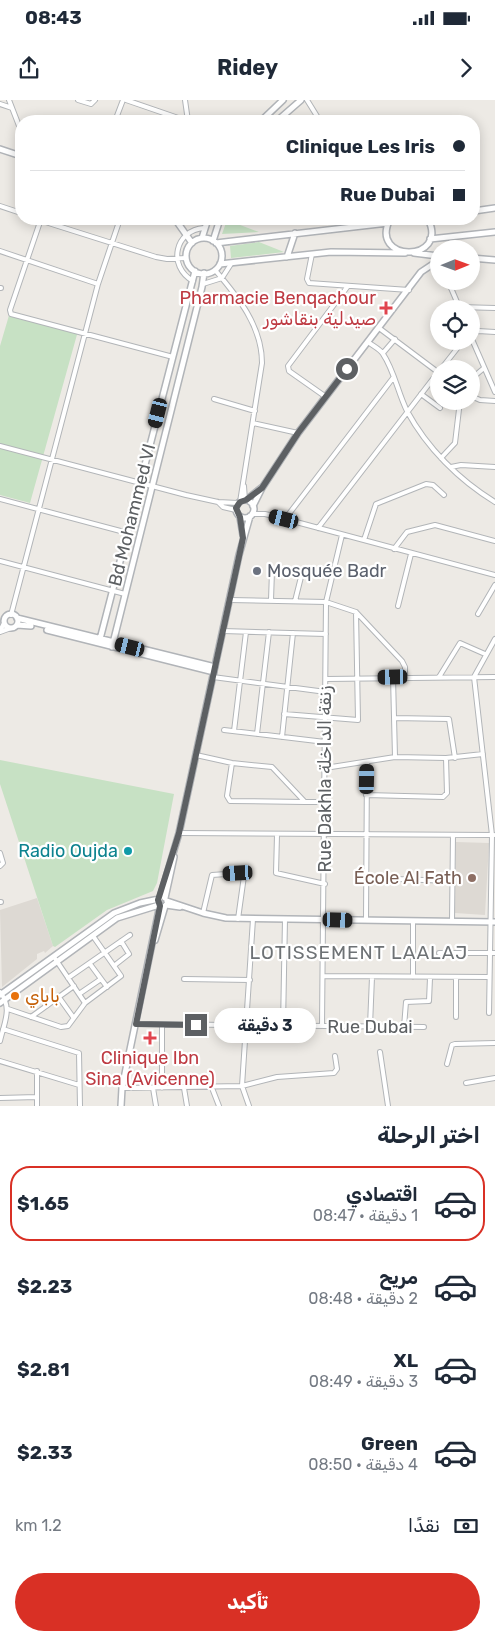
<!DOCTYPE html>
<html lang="ar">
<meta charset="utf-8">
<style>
body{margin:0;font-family:Rubik,"Noto Naskh Arabic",sans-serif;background:#f2f2f3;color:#1f2937;direction:rtl;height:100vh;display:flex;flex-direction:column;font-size:19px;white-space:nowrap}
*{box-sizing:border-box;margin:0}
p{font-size:16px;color:#747a83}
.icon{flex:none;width:28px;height:28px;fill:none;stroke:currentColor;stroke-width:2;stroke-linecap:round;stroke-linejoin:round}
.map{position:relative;height:1006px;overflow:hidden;direction:ltr}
.details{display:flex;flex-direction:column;background:#fff;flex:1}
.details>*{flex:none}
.top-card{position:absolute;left:15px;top:15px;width:465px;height:110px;border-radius:20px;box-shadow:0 2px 12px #0003;direction:rtl;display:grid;align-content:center;height:110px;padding:0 15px;background:#fff}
.needle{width:32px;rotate:89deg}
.fabs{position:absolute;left:430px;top:140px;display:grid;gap:10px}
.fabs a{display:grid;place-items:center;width:50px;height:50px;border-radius:50%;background:#fff;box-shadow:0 2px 12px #0003;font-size:25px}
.end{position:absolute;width:22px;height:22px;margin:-11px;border:6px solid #5d6063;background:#fff;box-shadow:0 0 0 2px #fff}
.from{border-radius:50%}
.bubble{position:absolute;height:35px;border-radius:18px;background:#fff;box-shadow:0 2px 12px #0003;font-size:16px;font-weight:700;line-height:35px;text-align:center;direction:rtl}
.car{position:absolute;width:15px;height:30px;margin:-15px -8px;border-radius:6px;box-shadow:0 0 4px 1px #0007;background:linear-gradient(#222 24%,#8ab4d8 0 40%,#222 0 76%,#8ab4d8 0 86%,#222 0)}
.top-card b{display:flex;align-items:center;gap:18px;height:48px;font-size:19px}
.top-card b+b{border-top:1px solid #e0e1e3}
.top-card i{width:12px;height:12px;background:#1f2937}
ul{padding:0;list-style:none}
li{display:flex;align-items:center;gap:15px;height:75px;margin:0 10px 8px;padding:0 5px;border:2px solid transparent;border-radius:20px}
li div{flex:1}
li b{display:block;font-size:19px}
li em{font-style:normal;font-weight:700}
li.current{border-color:#d93025}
li>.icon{width:45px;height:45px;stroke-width:1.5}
h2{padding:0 15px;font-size:22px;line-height:60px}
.pay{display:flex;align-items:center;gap:12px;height:55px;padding:0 15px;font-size:19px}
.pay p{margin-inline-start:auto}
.cta{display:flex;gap:10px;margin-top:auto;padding:10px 15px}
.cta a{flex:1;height:58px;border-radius:30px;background:#d93025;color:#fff;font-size:20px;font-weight:700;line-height:58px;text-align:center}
.status{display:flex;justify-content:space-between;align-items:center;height:35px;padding:0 25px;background:#fff;direction:ltr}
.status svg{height:14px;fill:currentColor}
header{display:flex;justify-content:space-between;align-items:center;height:65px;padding:0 15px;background:#fff;font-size:22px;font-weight:700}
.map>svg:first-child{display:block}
.education{fill:#ddd9d3}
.green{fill:#c7e1c4}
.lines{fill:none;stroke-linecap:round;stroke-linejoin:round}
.street-casing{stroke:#b2b5b8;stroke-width:6}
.secondary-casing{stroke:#b1b4b8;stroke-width:8}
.street{stroke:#fff;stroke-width:4}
.secondary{stroke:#fff;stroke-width:5}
.route{stroke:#5d6063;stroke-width:6}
.health-dot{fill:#e0444e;stroke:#fff;stroke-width:2}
.worship-dot{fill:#6b7280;stroke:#fff;stroke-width:2}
.culture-dot{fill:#0f9aa8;stroke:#fff;stroke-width:2}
.education-dot{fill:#8d6e63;stroke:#fff;stroke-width:2}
.food-dot{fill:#e8710a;stroke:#fff;stroke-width:2}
.labels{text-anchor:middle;stroke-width:4.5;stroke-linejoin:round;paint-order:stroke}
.health-label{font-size:18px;fill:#be3a42;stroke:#fff;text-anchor:end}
.street-label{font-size:18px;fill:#5d6063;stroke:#fff}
.worship-label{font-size:18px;fill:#5b616d;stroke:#fff;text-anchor:start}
.culture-label{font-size:18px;fill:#0d838f;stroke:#fff;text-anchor:end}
.education-label{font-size:18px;fill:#785e54;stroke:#fff;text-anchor:end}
.food-label{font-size:18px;fill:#c56008;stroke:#fff;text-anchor:start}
.neighbourhood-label{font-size:19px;letter-spacing:1px;fill:#6e7275;stroke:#fff}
</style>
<div class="status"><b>08:43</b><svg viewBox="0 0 49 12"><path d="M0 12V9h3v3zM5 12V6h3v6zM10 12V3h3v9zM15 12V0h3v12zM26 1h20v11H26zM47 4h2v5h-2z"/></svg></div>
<header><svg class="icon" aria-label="forward" viewBox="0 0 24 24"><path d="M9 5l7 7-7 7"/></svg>Ridey<svg class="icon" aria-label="share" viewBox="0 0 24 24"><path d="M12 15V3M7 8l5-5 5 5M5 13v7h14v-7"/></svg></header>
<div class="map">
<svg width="495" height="1006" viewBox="0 0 495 1006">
<rect width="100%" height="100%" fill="#edeae5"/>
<path class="education" d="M456 742 489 743 485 815 455 813Z
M37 798 53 846 45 853 44 851 37 854V859L2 887 0 810Z"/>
<path class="green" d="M227 120 259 132 222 134Z
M259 142 284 152 231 158 230 146Z
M10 212 78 231 30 403 0 395V246Z
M0 660 174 694 157 783 153 791 107 810 55 847 53 846 0 684Z"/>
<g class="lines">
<defs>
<path id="street" d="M9 0 21 31
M78 0 91 4 95 0
M126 0 187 21
M185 0 188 21
M307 0 320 21
M0 4 12 8
M115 21 123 0
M0 106 21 113
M36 119 156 157 167 159 186 158
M41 119 10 210 11 214 173 257
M0 151 98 184
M312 154 307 179 309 183 409 190
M215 170C238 197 262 226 262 263L240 402
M193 181C167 166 175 130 204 128
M448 181 460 209
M203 184 222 178 231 164
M0 188H1
M459 207 495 208
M379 228 439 273
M471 233 478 231 495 232
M471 237 495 292
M368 242C373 246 380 249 383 254 394 270 398 293 407 311 427 348 459 380 495 402
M383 253 395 239
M441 269 463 241
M471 279 484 268
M421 294 440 308
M471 296 480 300 495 301
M326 297 289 271 288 266 348 186
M214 299 255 311
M253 323 298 333
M0 346 186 395 218 402 238 403
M441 358 455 343 460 301
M451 367 461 365 495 367
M244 386 245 400
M0 399 128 433
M218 402 223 407 236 410
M252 414H265L285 419 495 475
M285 419 393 278
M318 428 439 271
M364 440 376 404 426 384 433 385 444 395
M394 449 407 432 435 425 495 441
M0 461 125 494
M230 500 326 502 356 512 402 561 405 567V577
M271 500 272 471 302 473 295 501
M398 506 411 454
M478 514 495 485
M11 515 98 184 120 119
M0 531 4 523
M223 531 326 534
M0 532 11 528
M213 577 326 592
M393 577 395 657
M439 577 460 543 485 554
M326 579 495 577
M284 614 358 620 356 512
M394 618 449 619 455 658
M224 630 325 642
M234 631 246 532
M257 634 269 532
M282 637 293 533
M196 655 232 663 272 667 305 702H325
M232 663 227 696 230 701 305 702
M325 668 395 657 446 658 483 654
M366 695 443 697 447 693 446 658
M179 733 494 735
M277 735 276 773 325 784
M0 753 3 763 0 766
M367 778 452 781
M0 802H1
M203 813 212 775 240 773 244 776 238 819
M366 820 367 663
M452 821 453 735
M439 853H495
M54 857 85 903
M90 864 107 887
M115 865 129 854 121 841
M324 876 489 877
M413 877V821
M68 878 130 835
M184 879 250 880
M0 892C13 908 4 923 0 941
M79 894 101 879
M58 896 73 917
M8 909 61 927 68 926 85 903 121 876 93 836
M489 913 492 735 474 577 495 539
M31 917 74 886
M456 917V878
M136 924 424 927
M283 926 285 819
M322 926 326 502 342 435
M370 926 372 877
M404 927 406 902 429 901 430 878
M3 929 79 953 80 1006
M380 952 388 1006
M0 961 79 985
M447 964 452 945 455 944 495 943
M466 983 495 978
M122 988 242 986 277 977 334 973 337 969 335 956
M153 988 156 1006
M162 988V925
M184 988 187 1006
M212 988 219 1006
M0 998 37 997
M37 1006V971
M249 1006 242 986 253 819"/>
<path id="secondary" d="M261 21 283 0
M277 21 301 0
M0 49 21 56
M474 111 495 108
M175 119 192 143
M390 119C368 163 450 163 428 119
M202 138 208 119
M186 156a18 18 0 1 1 36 0a18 18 0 1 1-36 0Z
M430 139 495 132
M213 141 220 119
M216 143 388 123
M414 153 438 156
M287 157 295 133
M471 158 495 160
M220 164 331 152 405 153
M246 400 261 388
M236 409a9 9 0 1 1 18 0a9 9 0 1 1-18 0Z
M253 406 262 388 298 333 421 172 436 162V156
M240 417 243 435
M4 521a7 7 0 1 1 14 0a7 7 0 1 1-14 0Z
M17 518 215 567
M17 525 31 526
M47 530 214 572
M99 543 195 171
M112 547 202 187 204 173
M160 798 179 733 239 455 250 416
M165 798 174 757
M167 801 203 813 226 818 495 822
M166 805 180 807
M155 840 165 806
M0 895 114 813 140 803 159 799
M0 903 117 818 159 805
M121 1006 122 988 160 805"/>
</defs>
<use href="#street" class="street-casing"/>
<use href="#secondary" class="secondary-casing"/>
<use href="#street" class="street"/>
<use href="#secondary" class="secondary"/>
</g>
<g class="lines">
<path class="route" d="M196 925 136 924 160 806 158 800 179 733 243 438 240 417 236 408 240 402 246 400 262 388 298 333 347 269"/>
</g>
<g class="health-dot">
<path d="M383.5 200.5h5v5h5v5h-5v5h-5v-5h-5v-5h5z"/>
<path d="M147.5 930.5h5v5h5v5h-5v5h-5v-5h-5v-5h5z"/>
</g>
<circle class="worship-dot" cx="257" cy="471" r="5"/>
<circle class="culture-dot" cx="128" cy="751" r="5"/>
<circle class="education-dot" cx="472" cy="778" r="5"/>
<circle class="food-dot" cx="15" cy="896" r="5"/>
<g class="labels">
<g class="health-label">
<text x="376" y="204">Pharmacie Benqachour<tspan x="376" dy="21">صيدلية بنقاشور</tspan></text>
<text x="150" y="964" text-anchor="middle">Clinique Ibn<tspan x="150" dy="21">Sina (Avicenne)</tspan></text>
</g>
<g class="street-label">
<text transform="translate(132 415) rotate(-76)" y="6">Bd Mohammed VI</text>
<text transform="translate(325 679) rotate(-90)" y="6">Rue Dakhla زنقة الداخلة</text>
<text x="370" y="933">Rue Dubai</text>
</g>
<g class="worship-label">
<text x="267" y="477">Mosquée Badr</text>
</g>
<g class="culture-label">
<text x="118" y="757">Radio Oujda</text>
</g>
<g class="education-label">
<text x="462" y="784">École Al Fath</text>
</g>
<g class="food-label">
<text x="25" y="902">باباي</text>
</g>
<g class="neighbourhood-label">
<text x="359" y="859">LOTISSEMENT LAALAJ</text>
</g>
</g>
</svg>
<div class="fabs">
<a><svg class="needle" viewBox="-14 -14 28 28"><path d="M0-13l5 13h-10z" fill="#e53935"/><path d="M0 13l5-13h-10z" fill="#747a83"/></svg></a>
<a><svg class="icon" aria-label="locate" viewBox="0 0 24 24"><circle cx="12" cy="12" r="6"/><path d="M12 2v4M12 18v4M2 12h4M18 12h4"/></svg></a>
<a><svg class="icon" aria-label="layers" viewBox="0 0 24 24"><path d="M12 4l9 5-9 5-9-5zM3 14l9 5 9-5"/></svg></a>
</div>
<i class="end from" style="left:347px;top:269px"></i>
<i class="end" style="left:196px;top:925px"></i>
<div class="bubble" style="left:214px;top:908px;width:102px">3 دقيقة</div>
<i class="car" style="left:158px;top:313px;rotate:194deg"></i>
<i class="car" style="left:284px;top:419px;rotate:284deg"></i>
<i class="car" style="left:130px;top:547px;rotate:284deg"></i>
<i class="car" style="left:393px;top:577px;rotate:269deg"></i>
<i class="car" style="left:367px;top:679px;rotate:1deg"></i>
<i class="car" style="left:238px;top:773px;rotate:267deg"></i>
<i class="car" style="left:338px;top:820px;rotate:92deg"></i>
<div class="top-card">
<b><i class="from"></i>Clinique Les Iris</b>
<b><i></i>Rue Dubai</b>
</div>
</div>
<section class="details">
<h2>اختر الرحلة</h2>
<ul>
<li class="current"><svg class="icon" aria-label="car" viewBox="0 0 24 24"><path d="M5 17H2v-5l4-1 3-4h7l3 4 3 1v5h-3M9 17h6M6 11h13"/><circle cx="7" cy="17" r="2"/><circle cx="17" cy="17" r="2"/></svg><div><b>اقتصادي</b><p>1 دقيقة · 08:47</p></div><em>$1.65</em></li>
<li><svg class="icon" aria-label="car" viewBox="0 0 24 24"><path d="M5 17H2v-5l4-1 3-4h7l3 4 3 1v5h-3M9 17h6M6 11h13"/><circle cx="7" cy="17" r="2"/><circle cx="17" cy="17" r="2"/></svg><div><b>مريح</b><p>2 دقيقة · 08:48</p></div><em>$2.23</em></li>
<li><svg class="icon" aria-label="car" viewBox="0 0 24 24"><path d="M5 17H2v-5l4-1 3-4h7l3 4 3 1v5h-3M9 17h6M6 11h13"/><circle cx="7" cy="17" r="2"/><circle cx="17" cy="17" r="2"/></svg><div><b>XL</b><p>3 دقيقة · 08:49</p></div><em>$2.81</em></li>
<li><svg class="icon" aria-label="car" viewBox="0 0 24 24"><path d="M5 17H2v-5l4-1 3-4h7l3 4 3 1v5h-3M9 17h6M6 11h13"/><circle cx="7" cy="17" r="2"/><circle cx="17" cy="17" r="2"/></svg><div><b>Green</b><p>4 دقيقة · 08:50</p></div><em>$2.33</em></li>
</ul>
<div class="pay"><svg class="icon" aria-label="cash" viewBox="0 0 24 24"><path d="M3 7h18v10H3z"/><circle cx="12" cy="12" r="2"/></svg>نقدًا<p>1.2 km</p></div>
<div class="cta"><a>تأكيد</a></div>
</section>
